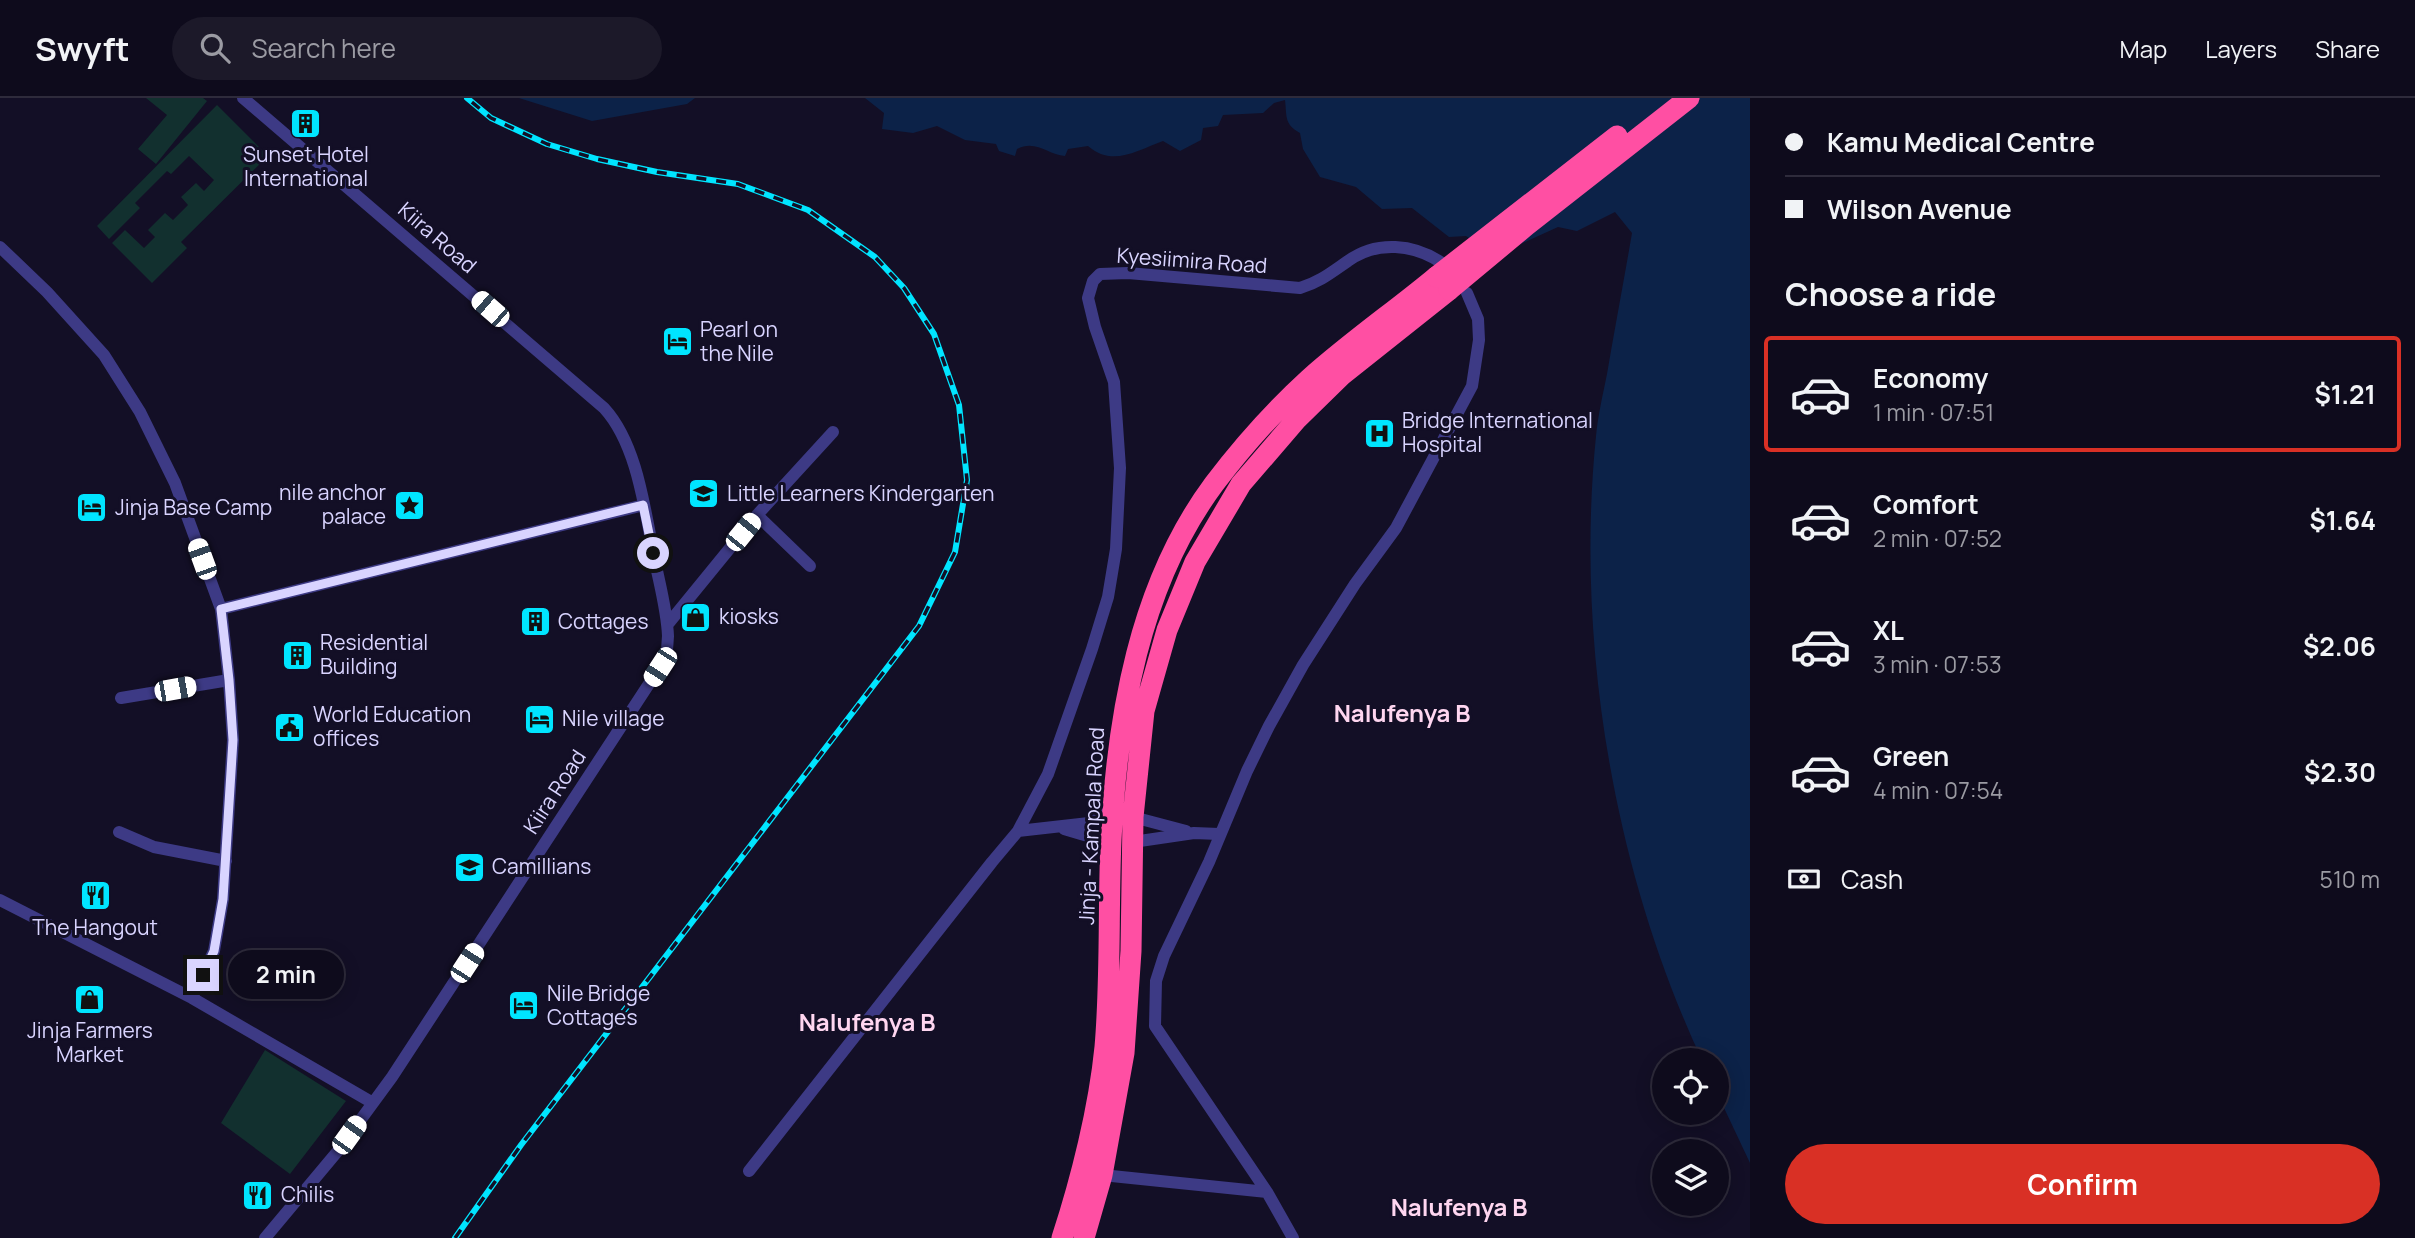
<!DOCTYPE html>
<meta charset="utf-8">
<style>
body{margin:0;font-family:Manrope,sans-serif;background:#1c1929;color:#f1f3f6;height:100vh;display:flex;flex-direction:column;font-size:26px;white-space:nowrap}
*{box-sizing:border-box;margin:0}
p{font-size:23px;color:#9b9ba3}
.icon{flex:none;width:38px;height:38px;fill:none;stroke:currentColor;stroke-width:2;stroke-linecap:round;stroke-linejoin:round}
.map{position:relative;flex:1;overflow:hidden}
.sheet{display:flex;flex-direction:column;background:#0e0b1c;width:665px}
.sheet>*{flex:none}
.banner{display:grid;align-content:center;height:154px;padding:0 35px;background:#0e0b1c}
.tools{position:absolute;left:1652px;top:950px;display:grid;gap:14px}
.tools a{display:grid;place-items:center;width:77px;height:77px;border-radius:50%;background:#0e0b1c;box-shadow:0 4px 18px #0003,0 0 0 2px #2e2b3b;font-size:35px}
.end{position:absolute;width:32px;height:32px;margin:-16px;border:9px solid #d9d4ff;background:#111;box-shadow:0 0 0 4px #111}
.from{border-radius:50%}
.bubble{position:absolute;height:49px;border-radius:24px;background:#0e0b1c;box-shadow:0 4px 18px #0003,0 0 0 2px #2e2b3b;font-size:23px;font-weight:700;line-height:49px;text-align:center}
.car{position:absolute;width:21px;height:42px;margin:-21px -10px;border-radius:9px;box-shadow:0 0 5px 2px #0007;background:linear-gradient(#fff 24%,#345 0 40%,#fff 0 76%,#345 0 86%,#fff 0)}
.banner b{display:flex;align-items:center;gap:24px;height:66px;font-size:26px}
.banner b+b{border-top:2px solid #2e2b3b}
.banner i{width:18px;height:18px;background:#f1f3f6}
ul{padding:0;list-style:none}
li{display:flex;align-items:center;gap:21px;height:116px;margin:0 14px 10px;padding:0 21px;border:4px solid transparent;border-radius:7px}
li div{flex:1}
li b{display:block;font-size:26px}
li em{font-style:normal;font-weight:700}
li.on{border-color:#d93025}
li>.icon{width:63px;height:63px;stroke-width:1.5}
h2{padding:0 35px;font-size:32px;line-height:84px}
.pay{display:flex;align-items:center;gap:18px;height:77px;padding:0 35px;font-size:26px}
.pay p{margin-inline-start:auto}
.cta{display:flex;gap:14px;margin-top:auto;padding:14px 35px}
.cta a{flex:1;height:80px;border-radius:42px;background:#d93025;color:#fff;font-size:28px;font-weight:700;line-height:80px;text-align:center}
header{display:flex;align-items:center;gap:42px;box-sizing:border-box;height:98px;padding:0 35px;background:#0e0b1c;border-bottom:2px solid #2e2b3b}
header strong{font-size:33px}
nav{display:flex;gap:38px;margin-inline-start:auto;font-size:24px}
.search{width:490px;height:63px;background:#1c1929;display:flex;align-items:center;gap:18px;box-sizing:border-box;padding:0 24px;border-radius:38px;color:#9b9ba3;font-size:26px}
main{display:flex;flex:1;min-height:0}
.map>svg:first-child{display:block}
.green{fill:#12302f}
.water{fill:#0c2248}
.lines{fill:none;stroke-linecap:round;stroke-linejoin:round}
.street{stroke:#3d3a85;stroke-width:12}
.highway{stroke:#ff4fa3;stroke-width:21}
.rail-casing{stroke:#00e5ff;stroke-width:6}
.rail{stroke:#130f26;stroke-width:3.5;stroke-dasharray:10;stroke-linecap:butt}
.highway-bridge{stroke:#ff4fa3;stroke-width:21}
.route{stroke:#d9d4ff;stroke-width:9}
.labels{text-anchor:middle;stroke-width:6;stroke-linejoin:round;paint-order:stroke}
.poi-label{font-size:21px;fill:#d9d4ff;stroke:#130f26;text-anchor:start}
.street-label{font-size:21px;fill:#d9d4ff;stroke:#130f26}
.quarter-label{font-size:24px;font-weight:bold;fill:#ffd6f0;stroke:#130f26}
</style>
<header>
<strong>Swyft</strong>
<div class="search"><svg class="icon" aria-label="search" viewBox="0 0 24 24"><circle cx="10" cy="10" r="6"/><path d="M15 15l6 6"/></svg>Search here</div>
<nav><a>Map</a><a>Layers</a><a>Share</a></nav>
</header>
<main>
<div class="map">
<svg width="1750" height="1140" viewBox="0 0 1750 1140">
<rect width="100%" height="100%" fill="#130f26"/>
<path class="green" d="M146 0H203L207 3 156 66 138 51 167 17Z
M217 7 268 58 181 144 187 150 152 185 112 145 125 132 144 150 155 139 148 132 165 115 173 122 188 107 181 99 196 85 204 93 214 82 189 58 171 76 167 73 135 105 140 110 109 141 97 128Z
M265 952 346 1003 290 1076 221 1025Z"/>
<path class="water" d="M519 0H695L687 6 592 23Z
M865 0H1750V1065L1717 995V962H1702C1614 774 1575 545 1596 338 1598 317 1603 296 1607 276 1615 229 1624 182 1632 135L1615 114 1577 133 1558 129 1503 154 1485 151 1466 138 1449 139 1412 110 1382 111 1356 89 1320 79 1303 51 1300 35C1284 26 1287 19 1285 2L1274 5 1263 15 1223 17 1218 28 1203 30 1201 42 1180 53 1163 43C1136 53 1112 69 1088 48L1068 51 1065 58C1048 57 1036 41 1017 51L1015 58 999 53 996 46 965 42 937 28 913 35 882 31 884 15Z"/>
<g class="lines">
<path class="street" d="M243 0 604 310C638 347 645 414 655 463 660 488 667 513 668 538L667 552 660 569 392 979 337 1054 265 1140
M0 149 47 194 104 257 140 314 175 385 221 511 229 582 233 642 223 801 214 853 192 900
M757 417 810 468
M221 511 644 407
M668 526 757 417 833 334
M121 600 229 582
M1133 719 1186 733
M1064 731 1111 745
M1018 733 1089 725 1113 709
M119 734 154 749 226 763
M1133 744 1194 735 1219 736
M0 802 192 900 373 1005
M749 1073 992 764 1018 733 1048 676 1092 551 1108 499 1116 451 1120 370 1114 284 1095 229 1088 200 1093 183 1100 176 1128 175 1300 190C1320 184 1332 174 1348 163 1377 142 1414 146 1442 165
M1102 1077 1267 1094
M1293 1140 1267 1094 1155 928 1156 883 1164 858 1209 764 1247 673 1269 628 1303 567 1355 486 1396 430 1472 288 1479 242 1478 221 1467 195"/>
<path class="highway" d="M1062 1140C1081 1082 1099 1010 1105 949 1111 880 1108 811 1111 742 1117 619 1139 487 1214 386 1242 349 1275 312 1309 281 1349 245 1395 213 1436 179
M1084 1140 1102 1077 1124 955 1131 853 1133 719 1144 613 1167 532 1195 464 1241 386 1297 321 1342 277 1449 192"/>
<defs>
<path id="rail" d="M455 1140 521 1047 919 528 955 454 967 382 959 307 934 236 904 190 875 159 808 112 738 86 657 74 597 61 547 46 491 20 467 0"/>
</defs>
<use href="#rail" class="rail-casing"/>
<use href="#rail" class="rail"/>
<path class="highway-bridge" d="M1436 179 1617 38
M1449 192 1527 127 1689 0"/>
</g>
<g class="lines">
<path class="route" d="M203 877 214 853 223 801 233 642 229 582 221 511 643 407 653 455"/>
</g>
<defs>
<symbol id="building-square" viewBox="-11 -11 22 22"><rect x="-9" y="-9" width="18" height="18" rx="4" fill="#00e5ff" stroke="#130f26"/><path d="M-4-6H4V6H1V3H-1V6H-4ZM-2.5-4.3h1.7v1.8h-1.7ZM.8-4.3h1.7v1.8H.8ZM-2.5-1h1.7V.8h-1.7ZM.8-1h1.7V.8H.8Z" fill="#111"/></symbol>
<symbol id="hotel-square" viewBox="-11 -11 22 22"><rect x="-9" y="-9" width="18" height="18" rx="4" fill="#00e5ff" stroke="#130f26"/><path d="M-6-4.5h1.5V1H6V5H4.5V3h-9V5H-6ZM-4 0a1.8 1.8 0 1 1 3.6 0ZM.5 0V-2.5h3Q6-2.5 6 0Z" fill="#111"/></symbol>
<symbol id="hospital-square" viewBox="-11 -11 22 22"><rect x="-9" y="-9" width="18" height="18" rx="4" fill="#00e5ff" stroke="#130f26"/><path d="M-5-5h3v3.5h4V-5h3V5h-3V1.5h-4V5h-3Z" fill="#111"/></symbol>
<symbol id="school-square" viewBox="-11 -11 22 22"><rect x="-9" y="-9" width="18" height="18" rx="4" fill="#00e5ff" stroke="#130f26"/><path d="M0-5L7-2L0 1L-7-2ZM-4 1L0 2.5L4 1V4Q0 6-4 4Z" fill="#111"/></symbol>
<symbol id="sight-square" viewBox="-11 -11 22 22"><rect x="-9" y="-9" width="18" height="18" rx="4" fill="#00e5ff" stroke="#130f26"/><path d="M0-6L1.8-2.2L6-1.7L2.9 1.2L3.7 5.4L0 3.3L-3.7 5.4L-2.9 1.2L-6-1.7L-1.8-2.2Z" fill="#111"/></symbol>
<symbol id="shop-square" viewBox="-11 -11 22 22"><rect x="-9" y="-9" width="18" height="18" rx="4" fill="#00e5ff" stroke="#130f26"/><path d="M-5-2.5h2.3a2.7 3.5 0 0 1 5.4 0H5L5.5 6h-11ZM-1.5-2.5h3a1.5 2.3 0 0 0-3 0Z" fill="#111"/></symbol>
<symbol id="civic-square" viewBox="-11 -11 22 22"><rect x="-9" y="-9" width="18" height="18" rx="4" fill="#00e5ff" stroke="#130f26"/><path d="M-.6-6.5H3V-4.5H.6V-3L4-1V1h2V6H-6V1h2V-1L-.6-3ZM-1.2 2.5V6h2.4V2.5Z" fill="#111"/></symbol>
<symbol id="restaurant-square" viewBox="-11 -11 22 22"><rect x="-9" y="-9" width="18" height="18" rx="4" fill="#00e5ff" stroke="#130f26"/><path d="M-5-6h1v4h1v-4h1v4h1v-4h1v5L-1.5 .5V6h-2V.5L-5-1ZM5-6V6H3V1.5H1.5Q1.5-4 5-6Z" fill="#111"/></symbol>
</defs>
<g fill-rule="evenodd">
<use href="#building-square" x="288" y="8" width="35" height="35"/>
<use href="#hotel-square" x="660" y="226" width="35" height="35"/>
<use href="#hospital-square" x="1362" y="318" width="35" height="35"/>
<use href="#school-square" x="686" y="378" width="35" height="35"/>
<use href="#sight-square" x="392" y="390" width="35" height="35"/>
<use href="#hotel-square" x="74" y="392" width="35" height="35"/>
<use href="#shop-square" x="678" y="502" width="35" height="35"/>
<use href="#building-square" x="518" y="506" width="35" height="35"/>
<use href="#building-square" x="280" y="540" width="35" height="35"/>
<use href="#hotel-square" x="522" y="604" width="35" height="35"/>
<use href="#civic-square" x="272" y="612" width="35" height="35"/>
<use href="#school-square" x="452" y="752" width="35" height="35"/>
<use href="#restaurant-square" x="78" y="780" width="35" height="35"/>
<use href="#shop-square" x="72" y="884" width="35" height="35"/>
<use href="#hotel-square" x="506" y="890" width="35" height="35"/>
<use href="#restaurant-square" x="240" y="1080" width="35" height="35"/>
</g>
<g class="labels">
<g class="poi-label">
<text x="306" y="64" text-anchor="middle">Sunset Hotel<tspan x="306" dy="24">International</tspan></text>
<text x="700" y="239">Pearl on<tspan x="700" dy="24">the Nile</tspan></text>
<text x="1402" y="330">Bridge International<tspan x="1402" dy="24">Hospital</tspan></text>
<text x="386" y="402" text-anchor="end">nile anchor<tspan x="386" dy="24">palace</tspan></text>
<text x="727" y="403">Little Learners Kindergarten</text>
<text x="115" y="417">Jinja Base Camp</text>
<text x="719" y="526">kiosks</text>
<text x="558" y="531">Cottages</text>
<text x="320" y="552">Residential<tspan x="320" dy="24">Building</tspan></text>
<text x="313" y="624">World Education<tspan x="313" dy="24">offices</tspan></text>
<text x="562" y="628">Nile village</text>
<text x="492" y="776">Camillians</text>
<text x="95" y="837" text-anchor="middle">The Hangout</text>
<text x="547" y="903">Nile Bridge<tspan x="547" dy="24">Cottages</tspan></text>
<text x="90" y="940" text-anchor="middle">Jinja Farmers<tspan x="90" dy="24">Market</tspan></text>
<text x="281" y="1104">Chilis</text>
</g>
<g class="street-label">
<text transform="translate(437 140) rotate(41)" y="7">Kiira Road</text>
<text transform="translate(1192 163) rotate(4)" y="7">Kyesiimira Road</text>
<text transform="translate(555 694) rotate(-57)" y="7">Kiira Road</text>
<text transform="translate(1092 728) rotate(-87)" y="7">Jinja - Kampala Road</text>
</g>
<g class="quarter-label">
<text x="1402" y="624">Nalufenya B</text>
<text x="867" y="933">Nalufenya B</text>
<text x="1459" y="1118">Nalufenya B</text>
</g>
</g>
</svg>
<div class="tools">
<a><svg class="icon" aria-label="locate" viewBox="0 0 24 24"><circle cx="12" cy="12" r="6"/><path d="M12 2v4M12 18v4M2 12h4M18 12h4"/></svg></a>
<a><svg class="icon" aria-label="layers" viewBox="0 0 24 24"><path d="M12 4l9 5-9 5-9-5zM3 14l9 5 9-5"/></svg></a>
</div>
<i class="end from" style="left:653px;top:455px"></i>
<i class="end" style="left:203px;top:877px"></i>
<div class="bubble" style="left:228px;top:852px;width:116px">2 min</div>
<i class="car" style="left:490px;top:211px;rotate:311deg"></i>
<i class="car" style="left:743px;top:434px;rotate:39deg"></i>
<i class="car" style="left:202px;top:461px;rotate:340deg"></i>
<i class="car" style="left:660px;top:569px;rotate:213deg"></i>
<i class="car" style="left:175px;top:591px;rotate:80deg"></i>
<i class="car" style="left:467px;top:865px;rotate:33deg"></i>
<i class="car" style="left:349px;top:1037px;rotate:36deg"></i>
</div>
<section class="sheet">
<div class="banner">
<b><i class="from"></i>Kamu Medical Centre</b>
<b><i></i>Wilson Avenue</b>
</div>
<h2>Choose a ride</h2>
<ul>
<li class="on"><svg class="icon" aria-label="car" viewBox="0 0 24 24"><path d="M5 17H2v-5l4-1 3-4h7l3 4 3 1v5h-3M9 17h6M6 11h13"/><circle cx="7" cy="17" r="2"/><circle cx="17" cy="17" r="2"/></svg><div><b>Economy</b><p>1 min · 07:51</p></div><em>$1.21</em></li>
<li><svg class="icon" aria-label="car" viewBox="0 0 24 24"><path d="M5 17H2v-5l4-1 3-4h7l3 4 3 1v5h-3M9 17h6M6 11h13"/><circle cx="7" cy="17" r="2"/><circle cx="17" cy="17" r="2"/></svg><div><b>Comfort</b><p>2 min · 07:52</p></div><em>$1.64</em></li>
<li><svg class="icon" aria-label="car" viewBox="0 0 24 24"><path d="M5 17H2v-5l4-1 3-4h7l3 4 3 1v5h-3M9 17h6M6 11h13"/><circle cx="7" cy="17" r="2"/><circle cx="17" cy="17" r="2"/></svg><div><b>XL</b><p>3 min · 07:53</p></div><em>$2.06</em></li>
<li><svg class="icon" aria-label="car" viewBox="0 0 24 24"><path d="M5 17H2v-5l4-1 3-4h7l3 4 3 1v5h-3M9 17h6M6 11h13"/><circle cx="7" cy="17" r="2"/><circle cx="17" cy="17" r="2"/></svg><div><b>Green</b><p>4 min · 07:54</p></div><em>$2.30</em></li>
</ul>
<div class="pay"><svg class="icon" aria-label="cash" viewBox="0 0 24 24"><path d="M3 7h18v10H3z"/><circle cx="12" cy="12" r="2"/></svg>Cash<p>510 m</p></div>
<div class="cta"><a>Confirm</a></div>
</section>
</main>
